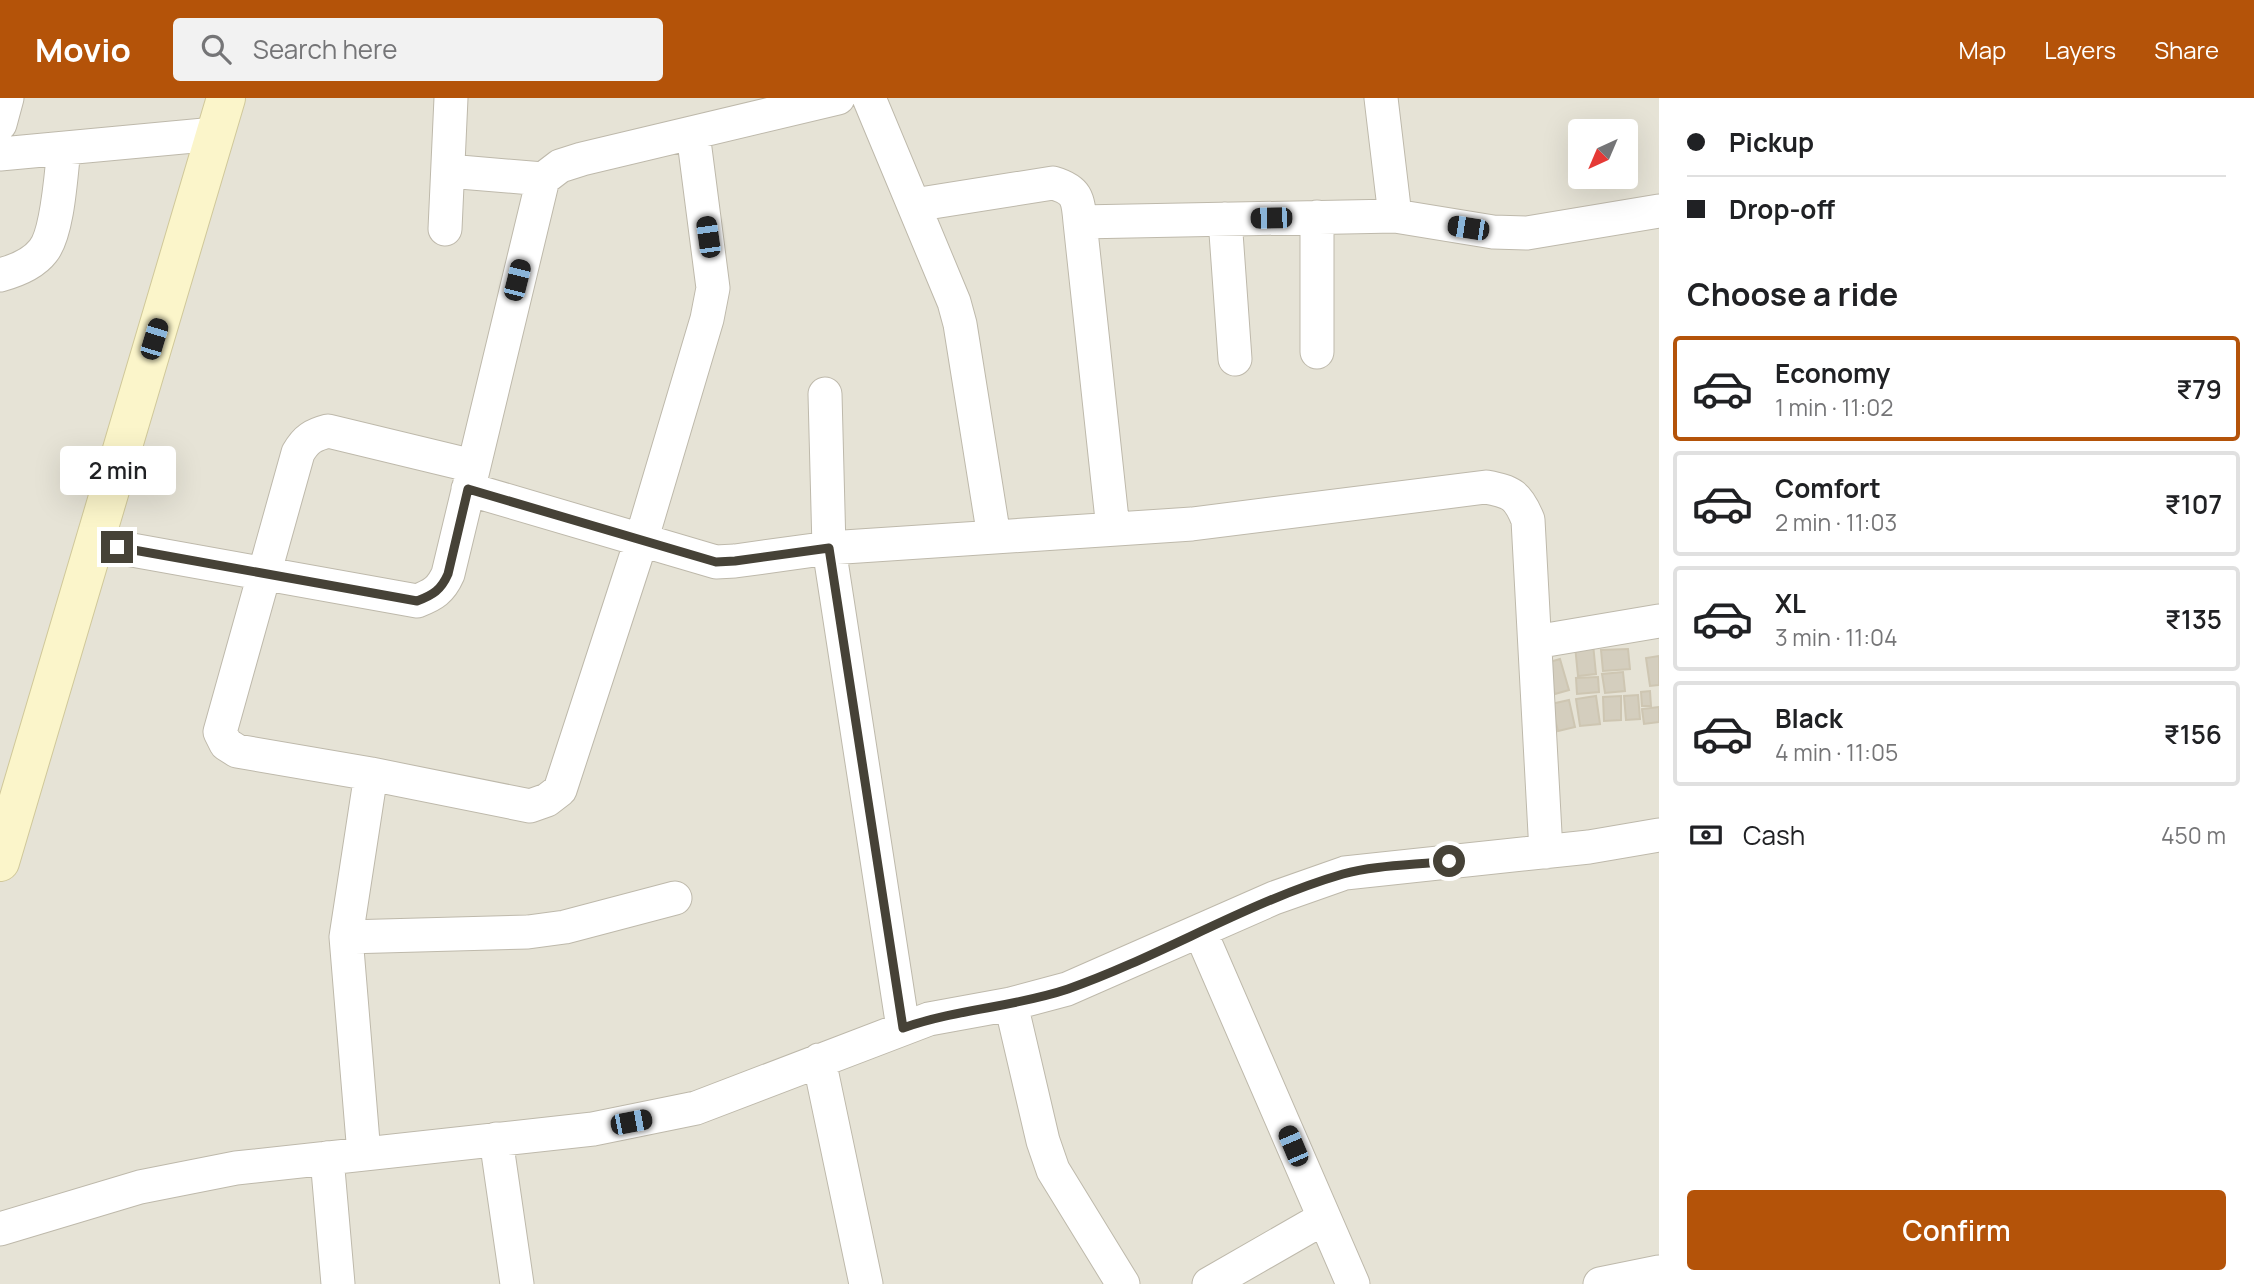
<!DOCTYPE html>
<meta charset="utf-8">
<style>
body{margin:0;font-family:Manrope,sans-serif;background:#f2f2f2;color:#202124;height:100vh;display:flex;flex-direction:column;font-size:26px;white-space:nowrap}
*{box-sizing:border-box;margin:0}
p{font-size:23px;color:#757577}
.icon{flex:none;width:38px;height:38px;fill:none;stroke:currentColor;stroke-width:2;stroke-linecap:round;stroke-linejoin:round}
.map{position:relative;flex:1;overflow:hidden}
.side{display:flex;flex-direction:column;background:#fff;width:595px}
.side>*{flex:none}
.banner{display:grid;align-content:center;height:154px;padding:0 28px;background:#fff}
.needle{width:46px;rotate:224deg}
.fabs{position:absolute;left:1568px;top:21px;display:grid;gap:14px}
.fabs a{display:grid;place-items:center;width:70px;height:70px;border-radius:7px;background:#fff;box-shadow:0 7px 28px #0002;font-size:35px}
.end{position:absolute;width:32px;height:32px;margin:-16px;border:9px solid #464237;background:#fff;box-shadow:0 0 0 4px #fff}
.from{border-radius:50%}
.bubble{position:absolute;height:49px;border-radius:7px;background:#fff;box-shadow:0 7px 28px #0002;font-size:23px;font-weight:600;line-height:49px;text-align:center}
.car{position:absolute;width:21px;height:42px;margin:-21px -10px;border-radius:9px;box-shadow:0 0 5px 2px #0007;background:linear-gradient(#222 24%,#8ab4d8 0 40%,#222 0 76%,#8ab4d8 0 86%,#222 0)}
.banner b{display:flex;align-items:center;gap:24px;height:66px;font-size:26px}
.banner b+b{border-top:2px solid #e0e0e0}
.banner i{width:18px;height:18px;background:#202124}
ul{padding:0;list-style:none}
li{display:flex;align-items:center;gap:21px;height:105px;margin:0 14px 10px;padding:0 14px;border:4px solid #e0e0e0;border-radius:7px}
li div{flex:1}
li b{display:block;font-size:26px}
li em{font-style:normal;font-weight:600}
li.current{border-color:#b45309}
li>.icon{width:63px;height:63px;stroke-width:1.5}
h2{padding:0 28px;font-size:32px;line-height:84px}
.pay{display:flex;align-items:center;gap:18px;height:77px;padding:0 28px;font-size:26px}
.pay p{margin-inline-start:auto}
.action{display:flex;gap:14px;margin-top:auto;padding:14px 28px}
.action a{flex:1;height:80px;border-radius:7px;background:#b45309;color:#fff;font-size:28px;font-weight:600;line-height:80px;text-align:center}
header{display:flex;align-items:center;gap:42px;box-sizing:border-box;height:98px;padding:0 35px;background:#b45309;color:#fff}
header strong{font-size:33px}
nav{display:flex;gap:38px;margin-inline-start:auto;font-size:24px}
.search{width:490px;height:63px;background:#f2f2f2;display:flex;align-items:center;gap:18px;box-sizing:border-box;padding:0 24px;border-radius:7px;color:#757577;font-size:26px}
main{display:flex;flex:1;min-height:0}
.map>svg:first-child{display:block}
.residential{fill:#e6e3d6;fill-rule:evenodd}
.building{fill:#d4cebe;stroke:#cec6b2;stroke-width:2}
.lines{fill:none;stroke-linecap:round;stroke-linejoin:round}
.street-casing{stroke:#beb9ab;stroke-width:35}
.secondary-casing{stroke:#d0c89a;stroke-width:40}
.street{stroke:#fff;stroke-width:33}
.secondary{stroke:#fbf5ca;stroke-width:38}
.route{stroke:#464237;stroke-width:9}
</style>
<header>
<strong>Movio</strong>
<div class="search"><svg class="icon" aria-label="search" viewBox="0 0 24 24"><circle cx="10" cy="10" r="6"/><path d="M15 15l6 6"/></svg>Search here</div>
<nav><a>Map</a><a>Layers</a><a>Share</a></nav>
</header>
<main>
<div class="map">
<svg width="1659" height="1186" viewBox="0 0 1659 1186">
<rect width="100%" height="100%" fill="#f3f1e8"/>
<path class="residential" d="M0 0H1659V1186H0ZM1580 33H1626V79H1580Z"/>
<path class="building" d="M1593 546 1596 576 1578 578 1575 548Z
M1628 551 1630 571 1603 573 1601 552Z
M1659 558V587L1650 588 1646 560Z
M1560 561 1569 592 1555 596 1546 565Z
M1623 574 1625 593 1605 595 1602 576Z
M1598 579 1599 594 1577 596 1576 580Z
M1650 593 1651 608H1642L1641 594Z
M1638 597 1640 621 1626 622 1624 598Z
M1596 598 1600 626 1580 628 1576 601Z
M1621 598V622L1604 623 1603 599Z
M1569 602 1575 629 1558 633 1551 606Z
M1659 609V624L1644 626 1642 611Z"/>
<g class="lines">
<defs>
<path id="street" d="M869 0 954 204 960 226 994 439
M1381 0 1395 118
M0 26 7 0
M0 56 215 36
M448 73 543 81
M914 107 1053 85C1077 92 1078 100 1080 124L1395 118 1493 134 1527 135 1659 113
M1317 119V254
M1225 121 1235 261
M1080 124 1113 431
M445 131 451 0
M0 177C15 173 33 166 43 153 58 135 61 75 64 50
M825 296 829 450 903 930
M468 391 716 464 735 463 829 450 1192 426 1486 389C1512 394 1518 397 1528 422L1546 754
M93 445 417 503C433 497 441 492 448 476L543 81 560 68 582 61 838 0
M1535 544 1659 523
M371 676 237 653 226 646 220 634 298 355C306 341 313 337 328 333L473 368
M1200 833 1353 1186
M346 839 528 834 565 829 675 800
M1011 906 1043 1043 1053 1072 1123 1186
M819 962 866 1186
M496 1041 517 1186
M364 1056 346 839 371 676 530 708 547 702 560 692 641 443 707 221 713 190 693 35
M327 1060 338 1186
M0 1131 140 1089 236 1070 593 1031 696 1010 929 921 1011 906 1067 891 1274 800 1345 775 1589 749 1659 737
M1209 1186 1324 1120
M1600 1186 1659 1174"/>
<path id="secondary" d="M0 764 226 0"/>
</defs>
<use href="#street" class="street-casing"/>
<use href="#secondary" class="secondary-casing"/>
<use href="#street" class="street"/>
<use href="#secondary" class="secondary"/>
</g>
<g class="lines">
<path class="route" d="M117 449 417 503C433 497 441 492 448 476L468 391 716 464 735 463 829 450 903 930C957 911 1015 909 1068 891 1162 858 1247 804 1343 776 1375 767 1416 767 1449 763"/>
</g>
</svg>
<div class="fabs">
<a><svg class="needle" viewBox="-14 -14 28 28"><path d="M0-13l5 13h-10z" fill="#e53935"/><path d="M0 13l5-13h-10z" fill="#757577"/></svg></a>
</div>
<i class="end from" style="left:1449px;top:763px"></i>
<i class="end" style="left:117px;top:449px"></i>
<div class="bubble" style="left:60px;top:348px;width:116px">2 min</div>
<i class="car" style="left:1271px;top:120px;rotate:269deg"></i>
<i class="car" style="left:1468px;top:130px;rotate:279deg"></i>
<i class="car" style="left:708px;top:139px;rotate:352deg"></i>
<i class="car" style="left:517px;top:182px;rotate:14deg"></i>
<i class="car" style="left:154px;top:241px;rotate:17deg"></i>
<i class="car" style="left:631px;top:1024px;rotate:79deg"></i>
<i class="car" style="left:1293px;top:1048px;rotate:337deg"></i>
</div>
<section class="side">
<div class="banner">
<b><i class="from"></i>Pickup</b>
<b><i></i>Drop-off</b>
</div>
<h2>Choose a ride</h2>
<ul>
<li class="current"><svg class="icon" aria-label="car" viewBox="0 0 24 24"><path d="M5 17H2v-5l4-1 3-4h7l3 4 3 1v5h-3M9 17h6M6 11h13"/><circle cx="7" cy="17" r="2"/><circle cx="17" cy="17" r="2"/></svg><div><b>Economy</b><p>1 min · 11:02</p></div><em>₹79</em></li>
<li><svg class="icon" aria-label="car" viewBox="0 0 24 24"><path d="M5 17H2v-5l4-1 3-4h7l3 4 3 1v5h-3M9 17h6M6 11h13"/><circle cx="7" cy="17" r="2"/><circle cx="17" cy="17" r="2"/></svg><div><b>Comfort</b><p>2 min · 11:03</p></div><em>₹107</em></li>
<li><svg class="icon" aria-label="car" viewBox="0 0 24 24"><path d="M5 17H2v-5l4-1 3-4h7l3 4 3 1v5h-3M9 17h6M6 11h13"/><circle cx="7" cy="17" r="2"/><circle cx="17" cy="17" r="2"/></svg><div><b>XL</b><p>3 min · 11:04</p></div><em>₹135</em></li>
<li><svg class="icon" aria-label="car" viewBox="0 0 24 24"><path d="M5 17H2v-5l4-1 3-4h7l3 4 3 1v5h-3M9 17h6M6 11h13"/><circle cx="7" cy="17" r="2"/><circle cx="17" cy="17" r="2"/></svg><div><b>Black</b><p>4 min · 11:05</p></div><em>₹156</em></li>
</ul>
<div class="pay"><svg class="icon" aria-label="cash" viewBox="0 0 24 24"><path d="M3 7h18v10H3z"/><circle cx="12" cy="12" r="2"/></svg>Cash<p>450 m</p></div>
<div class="action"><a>Confirm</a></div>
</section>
</main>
